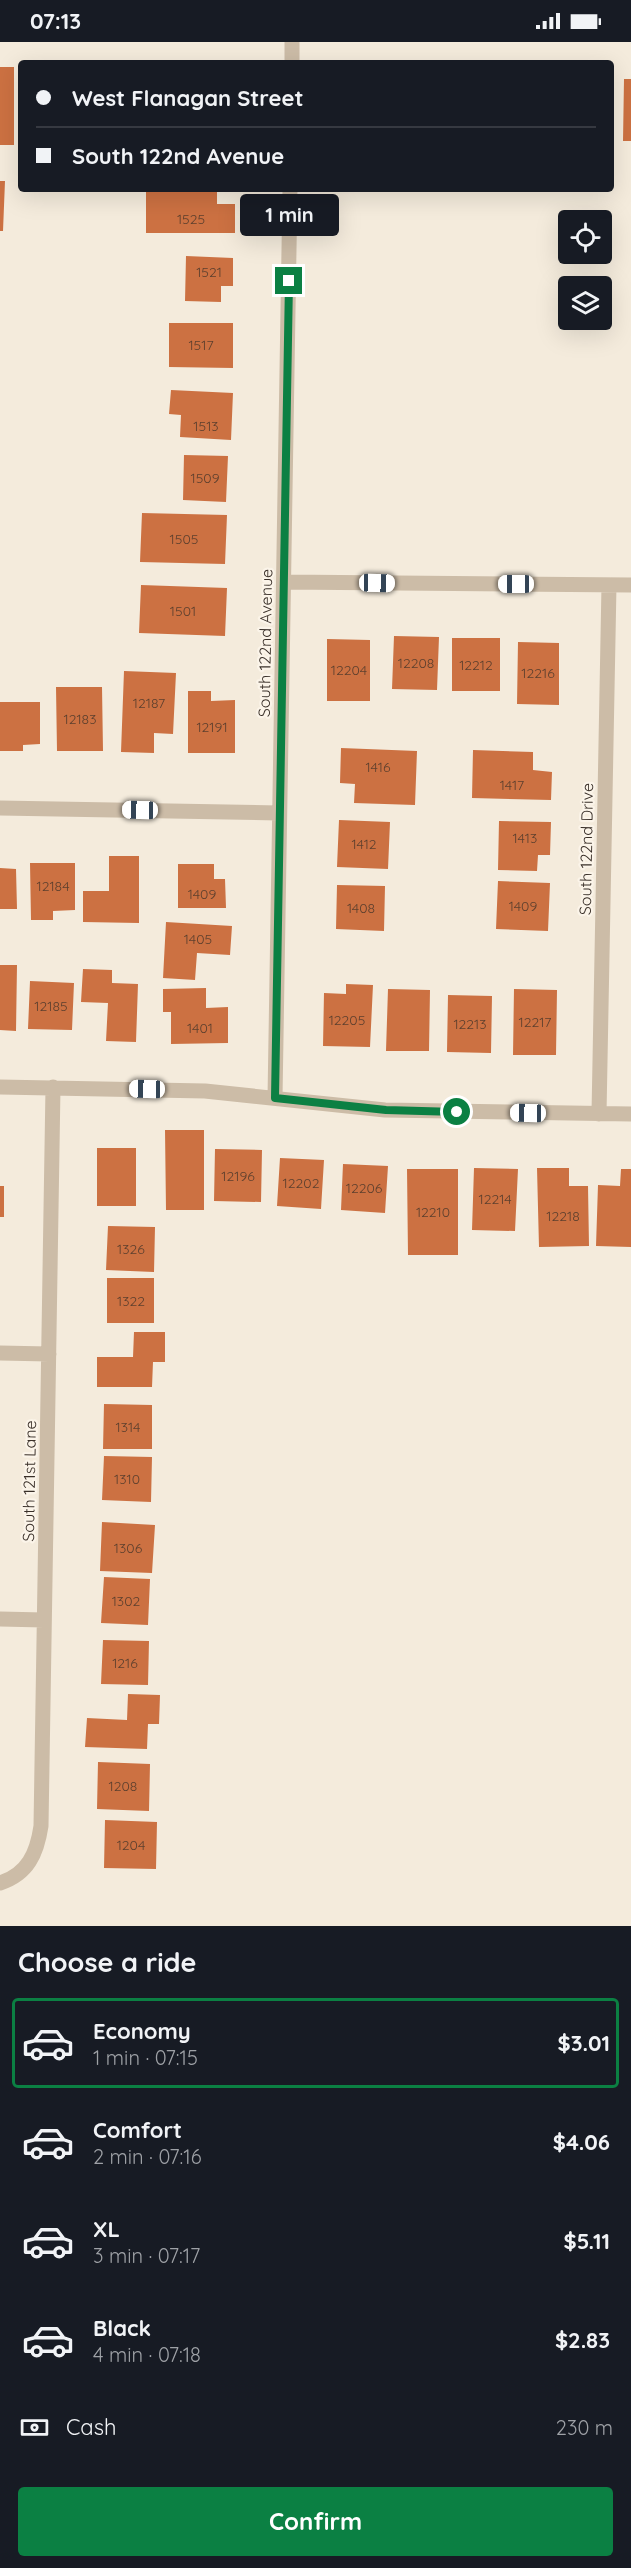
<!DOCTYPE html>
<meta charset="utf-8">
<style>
body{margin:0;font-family:Quicksand,sans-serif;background:#242831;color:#f1f3f6;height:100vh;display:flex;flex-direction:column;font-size:22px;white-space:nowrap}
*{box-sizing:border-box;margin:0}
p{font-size:20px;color:#9ea1a6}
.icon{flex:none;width:33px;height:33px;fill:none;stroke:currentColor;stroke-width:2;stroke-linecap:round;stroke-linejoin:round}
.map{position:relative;height:1884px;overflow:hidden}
.details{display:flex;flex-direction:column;background:#171b24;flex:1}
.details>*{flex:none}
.banner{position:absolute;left:18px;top:18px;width:596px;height:132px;border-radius:6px;box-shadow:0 6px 24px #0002;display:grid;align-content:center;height:132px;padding:0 18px;background:#171b24}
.tools{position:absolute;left:558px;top:168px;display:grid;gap:12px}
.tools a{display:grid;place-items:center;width:54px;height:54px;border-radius:6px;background:#171b24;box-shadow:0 6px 24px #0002;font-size:30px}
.end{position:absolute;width:27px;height:27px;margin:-14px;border:8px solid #0b8043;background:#fff;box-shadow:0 0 0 3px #fff}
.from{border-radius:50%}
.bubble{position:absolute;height:42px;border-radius:6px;background:#171b24;box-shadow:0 6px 24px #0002;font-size:20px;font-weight:700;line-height:42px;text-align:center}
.car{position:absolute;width:18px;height:36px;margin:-18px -9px;border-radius:8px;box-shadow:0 0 4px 2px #0007;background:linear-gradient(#fff 24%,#345 0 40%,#fff 0 76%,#345 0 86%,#fff 0)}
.banner b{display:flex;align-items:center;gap:21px;height:57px;font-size:22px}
.banner b+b{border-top:2px solid #363941}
.banner i{width:15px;height:15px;background:#f1f3f6}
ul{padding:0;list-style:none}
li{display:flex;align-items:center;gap:18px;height:90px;margin:0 12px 9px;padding:0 6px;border:3px solid transparent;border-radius:6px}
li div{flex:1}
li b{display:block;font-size:22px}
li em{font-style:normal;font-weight:700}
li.current{border-color:#0b8043}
li>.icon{width:54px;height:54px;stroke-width:1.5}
h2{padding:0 18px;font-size:27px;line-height:72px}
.pay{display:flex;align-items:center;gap:15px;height:66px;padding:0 18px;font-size:22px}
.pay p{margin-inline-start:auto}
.primary-button{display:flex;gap:12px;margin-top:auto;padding:12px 18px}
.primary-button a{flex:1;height:69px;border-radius:6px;background:#0b8043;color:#fff;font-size:24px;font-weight:700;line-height:69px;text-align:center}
.status{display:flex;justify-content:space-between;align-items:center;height:42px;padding:0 30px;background:#171b24;direction:ltr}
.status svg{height:16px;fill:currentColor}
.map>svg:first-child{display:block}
.building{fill:#cc7142}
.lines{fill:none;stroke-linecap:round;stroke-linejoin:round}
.minor{stroke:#ccbca7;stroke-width:15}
.route{stroke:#0b8043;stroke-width:8}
.labels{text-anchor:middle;stroke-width:4.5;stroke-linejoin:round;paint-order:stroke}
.number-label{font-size:14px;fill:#5e402e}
.street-label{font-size:16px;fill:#392f28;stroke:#fbf4e9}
</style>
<div class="status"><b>07:13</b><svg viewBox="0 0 49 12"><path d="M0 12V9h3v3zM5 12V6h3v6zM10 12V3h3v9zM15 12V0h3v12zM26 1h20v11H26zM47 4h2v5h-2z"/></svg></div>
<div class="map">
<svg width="631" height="1884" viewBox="0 0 631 1884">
<rect width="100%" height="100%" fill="#f4ebdc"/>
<path class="building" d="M0 25H14V103H0Z
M624 37H631V99H623Z
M0 139H5L3 189H0Z
M146 147H217V162H235V191H146Z
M186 214 233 216V244H221V260L185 259Z
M169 281H233V326L169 325Z
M171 348 233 351 231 398 180 395 181 373 169 372Z
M184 413 228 414 226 460 183 458Z
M142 471 227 473 225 522 140 520Z
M141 543 227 546 225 594 139 591Z
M394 594 439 595 437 648 392 647Z
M452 596H500V649H452Z
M327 597 370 598V659H327Z
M518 600 559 601V663L517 662Z
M124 629 176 631 173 692 154 691V711L121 710Z
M56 645H102L103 709H57Z
M188 649H211V659L235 658V711H188Z
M0 660H40V702L23 703V709H0Z
M341 706 417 709 415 763 354 761 355 742 340 741Z
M473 708 533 710V728L552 730 551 758 472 756Z
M339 778 390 780 388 827 337 825Z
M499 779 551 780 550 813H538L537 829 498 828Z
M109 814H139V881L83 880V849H109Z
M30 821H75V868L53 869V878H31Z
M178 822H214V837H225L226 866H178Z
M0 826 16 827 17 867H0Z
M498 839 550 841 548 889 496 887Z
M337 843 385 844 384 889 336 887Z
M166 880 232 884 230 913 197 911 195 938 163 936Z
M0 923H17L16 989 0 988Z
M83 927 112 928V941L138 942 136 1000 106 999 108 961 81 960Z
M30 939 74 941 72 988 28 987Z
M346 942 373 943 370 1005 323 1004 324 951 346 952Z
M206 946V966L228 965V1001L171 1002V970H163V947Z
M388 947 430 948 429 1009H386Z
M514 947 557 948 556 1013H513Z
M448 953 492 954 491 1011 447 1010Z
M165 1088H204V1168H166Z
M97 1106H136V1164H97Z
M215 1107 262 1108 261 1160 214 1159Z
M280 1116 324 1118 321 1167 277 1164Z
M343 1122 388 1124 385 1171 341 1168Z
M474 1126 518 1127 515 1189 472 1188Z
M537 1126H569V1144H588L589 1204 539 1205Z
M407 1127H458V1213H408Z
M621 1127H631V1205L596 1204 598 1143 620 1144Z
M0 1144H4V1175H0Z
M108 1184 155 1185 154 1230 106 1228Z
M107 1236H154V1281H107Z
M134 1290H165V1320H153L152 1345H97V1315H133Z
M104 1362 152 1363V1407H103Z
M104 1414 152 1415 151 1460 102 1458Z
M102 1480 155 1483 152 1531 100 1529Z
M104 1535 150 1537 148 1583 101 1581Z
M103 1598 149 1599 148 1643 101 1642Z
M128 1652 160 1653 159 1682H148L147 1707 85 1705 87 1676 127 1678Z
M98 1720 150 1722 149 1769 97 1767Z
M105 1778 157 1780 156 1827 104 1826Z"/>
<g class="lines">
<path class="minor" d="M292 21V0
M284 540 631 543
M0 766 279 771
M0 1045 205 1049 385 1068 631 1072
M275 1056 290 147
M599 1072 609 543
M0 1311 49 1312
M0 1577 44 1578
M0 1841C28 1832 37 1811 41 1784L53 1045"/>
</g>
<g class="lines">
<path class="route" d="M289 239 275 1056 386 1068 457 1070"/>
</g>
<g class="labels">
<g class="number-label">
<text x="191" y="182">1525</text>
<text x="209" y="235">1521</text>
<text x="201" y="308">1517</text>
<text x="206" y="389">1513</text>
<text x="205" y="441">1509</text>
<text x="184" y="502">1505</text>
<text x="183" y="574">1501</text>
<text x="416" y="626">12208</text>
<text x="476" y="628">12212</text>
<text x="349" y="633">12204</text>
<text x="538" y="636">12216</text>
<text x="149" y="666">12187</text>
<text x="80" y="682">12183</text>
<text x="212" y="690">12191</text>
<text x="378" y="730">1416</text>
<text x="512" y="748">1417</text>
<text x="525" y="801">1413</text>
<text x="364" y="807">1412</text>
<text x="53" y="849">12184</text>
<text x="202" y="857">1409</text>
<text x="523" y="869">1409</text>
<text x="361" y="871">1408</text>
<text x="198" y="902">1405</text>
<text x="51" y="969">12185</text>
<text x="347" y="983">12205</text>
<text x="535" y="985">12217</text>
<text x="470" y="987">12213</text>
<text x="200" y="991">1401</text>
<text x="238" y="1139">12196</text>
<text x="301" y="1146">12202</text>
<text x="364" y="1151">12206</text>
<text x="495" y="1162">12214</text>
<text x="433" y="1175">12210</text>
<text x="563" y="1179">12218</text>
<text x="131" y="1212">1326</text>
<text x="131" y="1264">1322</text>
<text x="128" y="1390">1314</text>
<text x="127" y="1442">1310</text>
<text x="128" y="1511">1306</text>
<text x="126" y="1564">1302</text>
<text x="125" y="1626">1216</text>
<text x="123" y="1749">1208</text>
<text x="131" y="1808">1204</text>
</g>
<g class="street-label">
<text transform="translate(265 601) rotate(-89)" y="6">South 122nd Avenue</text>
<text transform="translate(586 807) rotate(-89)" y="6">South 122nd Drive</text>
<text transform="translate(29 1439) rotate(-89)" y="6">South 121st Lane</text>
</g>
</g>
</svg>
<div class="tools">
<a><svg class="icon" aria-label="locate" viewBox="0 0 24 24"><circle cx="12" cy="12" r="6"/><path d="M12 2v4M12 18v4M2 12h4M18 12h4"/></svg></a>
<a><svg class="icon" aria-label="layers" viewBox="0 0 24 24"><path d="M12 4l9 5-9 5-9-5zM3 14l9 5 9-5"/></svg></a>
</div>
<i class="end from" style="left:457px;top:1070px"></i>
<i class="end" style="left:289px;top:239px"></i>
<div class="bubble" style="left:240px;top:152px;width:99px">1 min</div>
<i class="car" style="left:377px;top:541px;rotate:91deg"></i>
<i class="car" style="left:516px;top:542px;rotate:270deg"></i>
<i class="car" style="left:140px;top:768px;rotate:271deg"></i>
<i class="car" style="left:147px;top:1047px;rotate:271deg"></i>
<i class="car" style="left:528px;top:1071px;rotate:271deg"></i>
<div class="banner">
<b><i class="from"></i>West Flanagan Street</b>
<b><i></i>South 122nd Avenue</b>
</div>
</div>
<section class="details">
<h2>Choose a ride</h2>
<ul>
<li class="current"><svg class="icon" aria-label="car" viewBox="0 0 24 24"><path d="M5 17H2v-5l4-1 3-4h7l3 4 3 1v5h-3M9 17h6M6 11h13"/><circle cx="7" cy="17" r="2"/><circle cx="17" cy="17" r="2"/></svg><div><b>Economy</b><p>1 min · 07:15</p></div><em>$3.01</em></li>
<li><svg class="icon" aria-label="car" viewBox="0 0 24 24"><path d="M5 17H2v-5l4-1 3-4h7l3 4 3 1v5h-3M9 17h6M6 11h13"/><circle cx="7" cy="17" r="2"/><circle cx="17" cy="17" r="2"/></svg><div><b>Comfort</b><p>2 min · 07:16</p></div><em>$4.06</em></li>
<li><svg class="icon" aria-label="car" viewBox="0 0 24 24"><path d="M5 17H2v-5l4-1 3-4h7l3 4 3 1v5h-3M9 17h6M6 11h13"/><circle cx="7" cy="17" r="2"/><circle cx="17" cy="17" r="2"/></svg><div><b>XL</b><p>3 min · 07:17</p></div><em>$5.11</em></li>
<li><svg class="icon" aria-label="car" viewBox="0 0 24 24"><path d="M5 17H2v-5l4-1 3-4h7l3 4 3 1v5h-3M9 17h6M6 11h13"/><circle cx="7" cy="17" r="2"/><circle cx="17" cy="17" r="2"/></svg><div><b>Black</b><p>4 min · 07:18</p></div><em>$2.83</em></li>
</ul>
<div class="pay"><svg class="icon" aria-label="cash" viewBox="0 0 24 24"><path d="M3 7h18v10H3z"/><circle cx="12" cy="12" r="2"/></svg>Cash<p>230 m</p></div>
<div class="primary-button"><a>Confirm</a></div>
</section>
